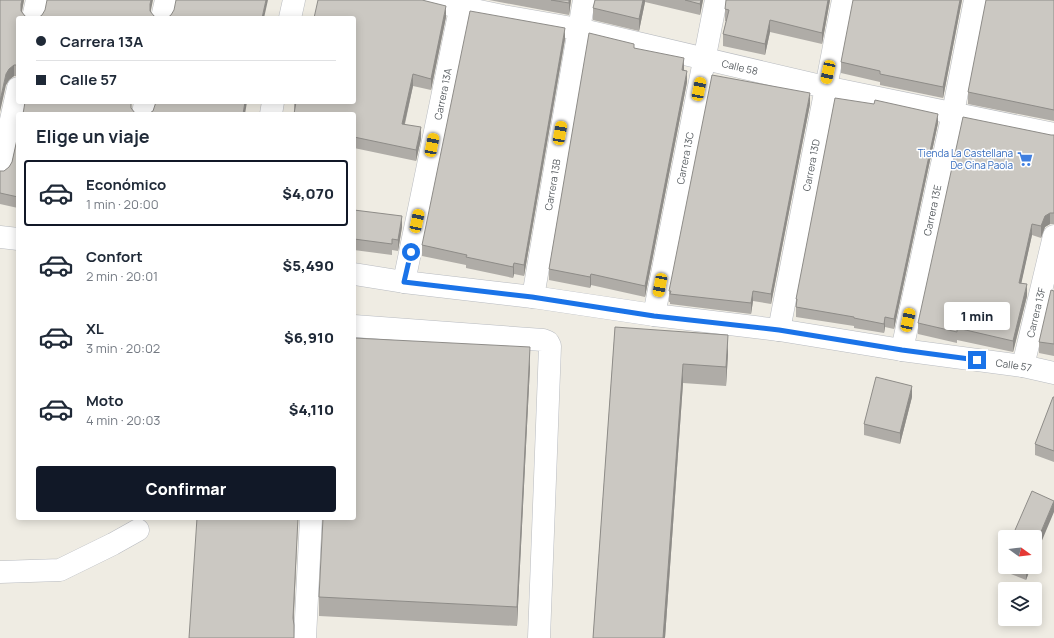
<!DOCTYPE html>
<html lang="es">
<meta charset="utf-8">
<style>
body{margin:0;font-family:Manrope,sans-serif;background:#f6f6f7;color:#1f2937;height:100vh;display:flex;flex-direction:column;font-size:15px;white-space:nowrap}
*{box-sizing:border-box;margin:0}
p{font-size:13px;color:#747a83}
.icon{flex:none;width:22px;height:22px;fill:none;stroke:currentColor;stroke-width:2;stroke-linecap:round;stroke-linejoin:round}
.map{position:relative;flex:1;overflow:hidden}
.sheet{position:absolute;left:16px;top:112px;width:340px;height:408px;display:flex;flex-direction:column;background:#fff;border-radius:4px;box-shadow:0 2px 10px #0003}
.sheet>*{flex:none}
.hud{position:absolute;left:16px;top:16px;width:340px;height:88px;border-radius:4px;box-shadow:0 2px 10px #0003;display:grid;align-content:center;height:88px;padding:0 20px;background:#fff}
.needle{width:26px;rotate:105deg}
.buttons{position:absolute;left:998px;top:530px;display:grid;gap:8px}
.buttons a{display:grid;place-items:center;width:44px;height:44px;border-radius:4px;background:#fff;box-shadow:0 2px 10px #0003;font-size:20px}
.end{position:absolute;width:18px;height:18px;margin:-9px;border:5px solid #1a73e8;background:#fff;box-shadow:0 0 0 2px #fff}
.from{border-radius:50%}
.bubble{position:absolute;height:28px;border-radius:4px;background:#fff;box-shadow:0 2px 10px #0003;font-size:13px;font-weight:800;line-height:28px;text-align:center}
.car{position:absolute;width:12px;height:24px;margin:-12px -6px;border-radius:5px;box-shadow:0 0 3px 1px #0007;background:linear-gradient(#f5c518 24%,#345 0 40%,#f5c518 0 76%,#345 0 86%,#f5c518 0)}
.hud b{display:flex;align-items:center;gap:14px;height:38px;font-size:15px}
.hud b+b{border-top:1px solid #e0e1e3}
.hud i{width:10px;height:10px;background:#1f2937}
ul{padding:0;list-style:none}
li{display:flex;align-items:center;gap:12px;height:66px;margin:0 8px 6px;padding:0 12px;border:2px solid transparent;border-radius:4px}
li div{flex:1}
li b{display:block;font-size:15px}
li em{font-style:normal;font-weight:800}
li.current{border-color:#111827}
li>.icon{width:36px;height:36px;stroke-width:1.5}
h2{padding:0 20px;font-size:18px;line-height:48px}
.action{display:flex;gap:8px;margin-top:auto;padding:8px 20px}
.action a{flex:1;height:46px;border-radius:4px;background:#111827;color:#fff;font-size:16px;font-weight:800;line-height:46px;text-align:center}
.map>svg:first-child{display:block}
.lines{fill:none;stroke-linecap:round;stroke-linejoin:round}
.minor-casing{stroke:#b8bbc0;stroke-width:23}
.minor{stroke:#fff;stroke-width:22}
.wall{fill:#afaca7}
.shaded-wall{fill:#8e8c88}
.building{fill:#cbc8c2;stroke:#8e8c88}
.route{stroke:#1a73e8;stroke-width:5}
.labels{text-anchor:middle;stroke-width:3;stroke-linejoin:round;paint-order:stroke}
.street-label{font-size:10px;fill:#5b6064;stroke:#fff}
.shop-label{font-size:10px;fill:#366cbe;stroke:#fff;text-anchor:end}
</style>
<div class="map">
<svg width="1054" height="638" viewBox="0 0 1054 638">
<rect width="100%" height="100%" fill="#efece3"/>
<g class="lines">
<defs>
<g id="minor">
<path id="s1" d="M426 0 503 16 578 29 825 87 1054 134"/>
<path d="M33 18 37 0"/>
<path d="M162 18 166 0"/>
<path d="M290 18 294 0"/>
<path d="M143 114 145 102"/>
<path d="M271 114 273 102"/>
<path d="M0 170 18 88"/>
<path d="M0 237 18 239"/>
<path id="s2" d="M354 274 404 282 533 297 654 315 779 330 902 350 1023 366 1054 373"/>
<path id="s3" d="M404 282 462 0"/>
<path id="s4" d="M533 297 584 0"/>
<path id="s5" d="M654 315 716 0"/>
<path d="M354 326 543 340 548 342 550 346 539 638"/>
<path id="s6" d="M779 330 843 0"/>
<path id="s7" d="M902 350 953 113 975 0"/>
<path id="s8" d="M1023 366 1054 236"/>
<path d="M0 572 60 570 113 544 138 530"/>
<path d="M305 638 311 518"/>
</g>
</defs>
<use href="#minor" class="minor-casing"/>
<use href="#minor" class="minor"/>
</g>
<path class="wall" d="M0 0H24L22 12 25 16 18 18V76H14L9 80 6 85Z
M489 0H571L569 15Z
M595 0H703L700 15 645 2 639 31 593 20V8Z
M830 0 822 44 770 32 765 55 723 46V34L726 21H725V9Z
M962 0 943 98 880 85V82L841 73V62Z
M1054 0V121L968 104V92Z
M446 17 431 90 413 86 405 124 421 139 416 161 354 148V114L294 110V102H354Z
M565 39 524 276 514 274 513 278 466 268V265L422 256V245Z
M634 48 684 69 687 82 645 297 591 285 590 288 549 280V269Z
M810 104 771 304 753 301 751 314 670 304V302H669V291Z
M938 123 894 329 885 327 884 333 854 328V326L796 317V299Z
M18 135V208L0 204V171H4L9 167 12 162Z
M1051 135H1054V224H1050L1045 227 1041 238 1032 235 1021 283 1027 296 1013 352 957 340V343L918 334V323Z
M354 210 402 227 398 251 392 250V255L354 250Z
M1054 291V356L1039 353V342Z
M615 327 728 354 726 386 683 383 665 638H593Z
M530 366 517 626 319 616V597Z
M912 397 900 444 864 435V424Z
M1054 397V462L1035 455V444Z
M1005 555V567H1031L1026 580 1003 571V560Z"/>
<path class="shaded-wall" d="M22 0H24L21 15V4Z
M151 0H153L150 15V4Z
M266 0H268L264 18H262Z
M569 0H571L569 15Z
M643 0H645V2L639 31V19Z
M701 0H703L700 15V4Z
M828 0H830L822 44V33Z
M960 0H962L943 98V87Z
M446 6V17L431 90V79Z
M770 20V32L765 55V44Z
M565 28V39L524 276V265Z
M684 58V69L682 81V70Z
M14 65V76L9 80 6 85 0 112V101L6 74 9 69Z
M687 71V82L645 297V286Z
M413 74V86L402 135V124Z
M810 93V104L771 304V294Z
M245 102H247L245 114H243Z
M938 114V123L894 329V319Z
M421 127V139L416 161V150Z
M1050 213V224L1045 227 1041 238V226L1045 216Z
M402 216V227L398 251V240Z
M1032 224V235L1019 294V283Z
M514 263V274L513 278V267Z
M591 274V285L590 288V277Z
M1027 284V296L1013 352V341Z
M753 291V301L751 314V303Z
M885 317V327L884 333V324Z
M728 335V354L726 386V367Z
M530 347V366L517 626V607Z
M683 364V383L665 638H663Z
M912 386V397L900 444V433Z
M1054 501V512L1035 557V546Z
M298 518 293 637V618Z
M1027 567H1031L1026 580V569Z"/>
<path class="building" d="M0 0H22L21 4V11L25 16 28 18H18V65H14L9 69 6 74 0 101Z
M47 0H151L150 4V11L154 16 157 18H38L42 15 45 10Z
M176 0H266L262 18H167L171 15 174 10Z
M318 0H422L446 6 431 79 413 74 402 124 421 127 416 150 354 137V114H294L296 102H354V18H314Z
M551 0H569V3Z
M595 0H643L639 19 593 8Z
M685 0H701L700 4Z
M726 0H828L822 33 770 20 765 44 723 34 729 10 725 9Z
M853 0H960L943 87 880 74V71L841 62Z
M986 0H1054V110L968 92Z
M470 11 565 28 524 265 514 263 513 267 466 257 467 255 422 245Z
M589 33 634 44V48L684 58 682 70 687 71 645 286 591 274 590 277 549 269Z
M712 75 810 93 771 294 753 291 751 303 670 294 671 291H669Z
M835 98 874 104 875 100 938 114 894 319 885 317 884 324 854 318V317L796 307 797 299H796Z
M25 102H131V108L135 113 138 114H23Z
M156 102H245L243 114H148L153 111Z
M963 117 1051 135H1054V213H1050L1045 216 1041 226 1032 224 1019 283 1027 284 1013 341 957 328V332L918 323Z
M18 135V197L0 193V171H4L9 167 12 162Z
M354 210 402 216 398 240 392 239V244L354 239Z
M1051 290 1054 291V344L1039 342Z
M615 327 728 335 726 367 683 364 663 638H593Z
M354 338 530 347 517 607 319 597 323 518H354Z
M876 377 912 386 900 433 864 424Z
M1053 397H1054V451L1035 444Z
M1032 491 1054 501 1035 546V537H1012Z
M197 518H298L293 618 294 625V638H189Z
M1005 555V561L1003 560Z
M1020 567H1027L1026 569Z"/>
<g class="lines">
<path class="route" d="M411 252 404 282 532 297 654 316 779 330 902 350 977 360"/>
</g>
<defs>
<symbol id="supermarket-bare" viewBox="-9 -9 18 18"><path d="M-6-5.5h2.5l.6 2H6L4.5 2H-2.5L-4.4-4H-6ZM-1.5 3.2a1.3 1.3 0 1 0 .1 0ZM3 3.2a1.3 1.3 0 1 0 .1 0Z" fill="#3f7fe0" stroke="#fff" stroke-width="2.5" paint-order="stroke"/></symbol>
</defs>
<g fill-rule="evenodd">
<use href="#supermarket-bare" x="1014" y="148" width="22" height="22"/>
</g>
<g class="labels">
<g class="street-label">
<text dy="4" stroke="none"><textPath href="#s1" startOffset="321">Calle 58</textPath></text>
<text dy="4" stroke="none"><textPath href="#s3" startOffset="192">Carrera 13A</textPath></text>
<text dy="4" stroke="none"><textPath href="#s5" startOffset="160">Carrera 13C</textPath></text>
<text dy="4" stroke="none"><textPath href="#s6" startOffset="168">Carrera 13D</textPath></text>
<text dy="4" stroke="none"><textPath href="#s4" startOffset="114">Carrera 13B</textPath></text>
<text dy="4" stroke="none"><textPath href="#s7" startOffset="143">Carrera 13E</textPath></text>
<text dy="4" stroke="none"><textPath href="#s8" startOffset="55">Carrera 13F</textPath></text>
<text dy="4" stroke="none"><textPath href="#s2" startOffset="666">Calle 57</textPath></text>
</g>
<g class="shop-label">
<text x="1013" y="157">Tienda La Castellana<tspan x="1013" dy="12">De Gina Paola</tspan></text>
</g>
</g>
</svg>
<div class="buttons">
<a><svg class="needle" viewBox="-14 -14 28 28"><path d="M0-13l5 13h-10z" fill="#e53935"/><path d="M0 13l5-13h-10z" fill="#747a83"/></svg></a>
<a><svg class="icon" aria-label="layers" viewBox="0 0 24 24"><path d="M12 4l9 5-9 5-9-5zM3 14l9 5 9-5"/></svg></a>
</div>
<i class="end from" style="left:411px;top:252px"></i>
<i class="end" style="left:977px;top:360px"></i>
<div class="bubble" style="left:944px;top:302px;width:66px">1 min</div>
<i class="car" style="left:828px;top:72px;rotate:192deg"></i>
<i class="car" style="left:699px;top:89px;rotate:11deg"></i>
<i class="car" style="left:560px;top:133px;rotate:10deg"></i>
<i class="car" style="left:432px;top:145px;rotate:11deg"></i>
<i class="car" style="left:417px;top:221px;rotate:12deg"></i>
<i class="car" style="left:660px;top:285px;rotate:191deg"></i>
<i class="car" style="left:908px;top:320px;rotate:12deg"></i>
<div class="hud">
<b><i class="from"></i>Carrera 13A</b>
<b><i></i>Calle 57</b>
</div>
<section class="sheet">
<h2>Elige un viaje</h2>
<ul>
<li class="current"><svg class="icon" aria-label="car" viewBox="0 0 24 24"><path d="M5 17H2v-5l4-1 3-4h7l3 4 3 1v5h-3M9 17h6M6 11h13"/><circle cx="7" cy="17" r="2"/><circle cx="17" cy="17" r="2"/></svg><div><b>Económico</b><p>1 min · 20:00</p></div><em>$4,070</em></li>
<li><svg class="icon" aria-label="car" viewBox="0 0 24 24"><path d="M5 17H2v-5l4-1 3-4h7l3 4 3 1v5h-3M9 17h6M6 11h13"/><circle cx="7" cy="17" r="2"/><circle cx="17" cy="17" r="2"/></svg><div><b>Confort</b><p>2 min · 20:01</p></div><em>$5,490</em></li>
<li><svg class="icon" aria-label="car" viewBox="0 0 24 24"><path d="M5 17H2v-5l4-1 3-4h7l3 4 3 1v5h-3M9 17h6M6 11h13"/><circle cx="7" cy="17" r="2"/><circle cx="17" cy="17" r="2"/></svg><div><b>XL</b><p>3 min · 20:02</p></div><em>$6,910</em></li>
<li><svg class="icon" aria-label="car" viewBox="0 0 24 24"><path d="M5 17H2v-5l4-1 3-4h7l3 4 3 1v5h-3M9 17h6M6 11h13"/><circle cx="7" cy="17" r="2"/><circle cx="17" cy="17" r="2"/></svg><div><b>Moto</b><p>4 min · 20:03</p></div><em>$4,110</em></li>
</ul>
<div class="action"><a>Confirmar</a></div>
</section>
</div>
